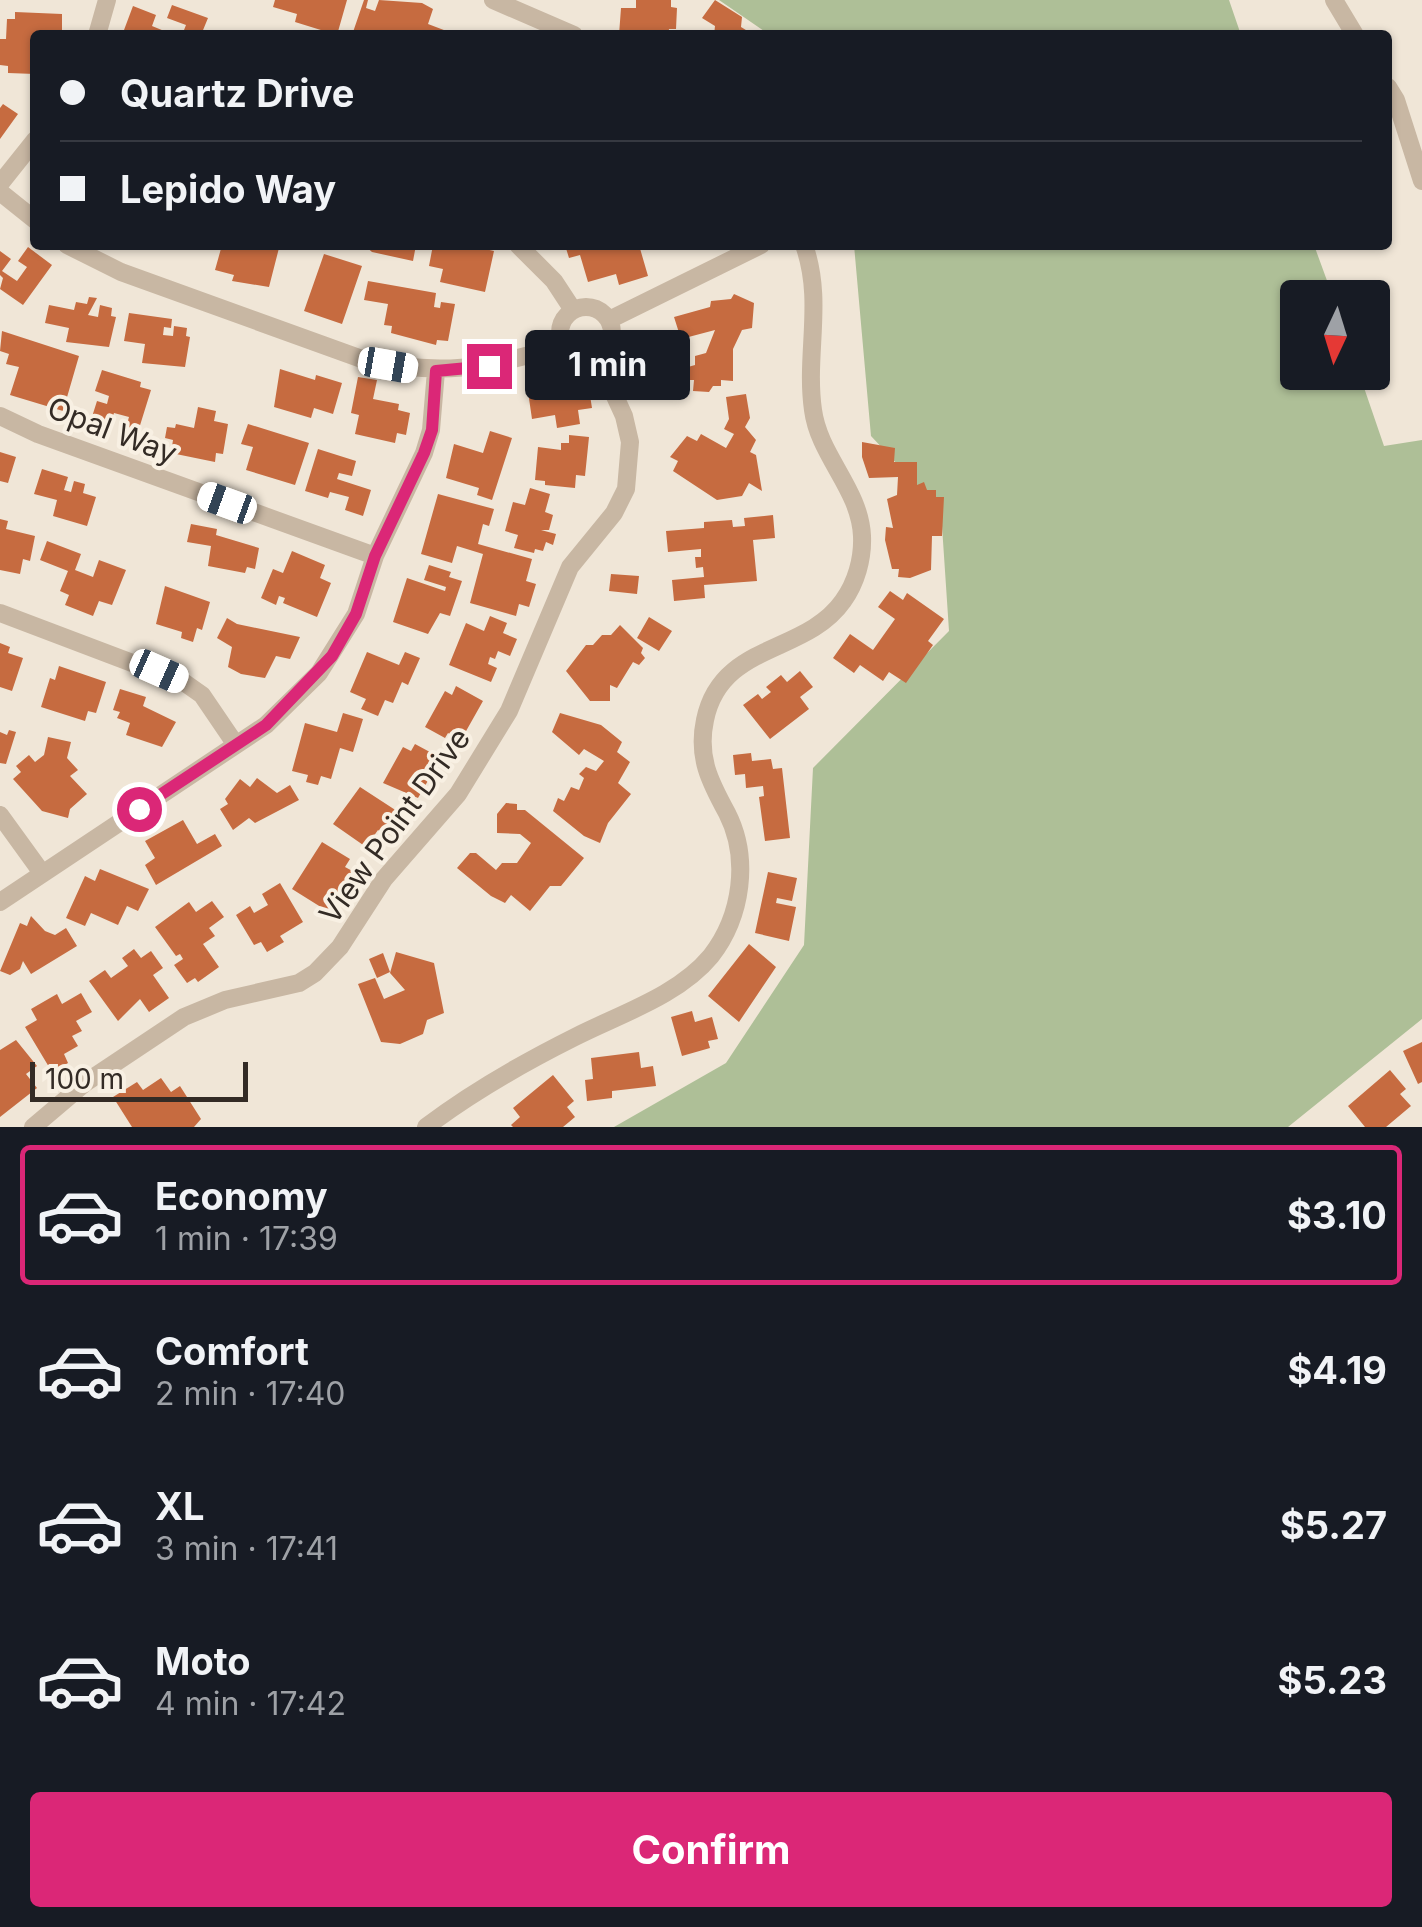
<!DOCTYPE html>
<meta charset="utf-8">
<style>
body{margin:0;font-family:Inter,sans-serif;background:#242831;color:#f1f3f6;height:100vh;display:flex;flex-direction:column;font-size:38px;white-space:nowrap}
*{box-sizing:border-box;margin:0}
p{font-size:32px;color:#9ea1a6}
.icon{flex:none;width:55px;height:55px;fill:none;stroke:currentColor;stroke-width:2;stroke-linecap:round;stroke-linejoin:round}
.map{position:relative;height:1127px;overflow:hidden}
.details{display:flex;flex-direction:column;background:#171b24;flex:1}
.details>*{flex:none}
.banner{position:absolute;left:30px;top:30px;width:1362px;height:220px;border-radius:10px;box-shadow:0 2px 8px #0004;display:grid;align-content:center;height:220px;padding:0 30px;background:#171b24}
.needle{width:65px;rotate:184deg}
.controls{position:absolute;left:1280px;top:280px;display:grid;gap:20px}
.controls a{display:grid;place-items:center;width:110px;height:110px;border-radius:10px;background:#171b24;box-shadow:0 2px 8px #0004;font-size:50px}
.scale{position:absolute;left:30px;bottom:25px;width:218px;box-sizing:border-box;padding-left:10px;border:5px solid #332b25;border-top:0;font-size:28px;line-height:35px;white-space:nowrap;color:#332b25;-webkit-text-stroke:8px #f8f0e3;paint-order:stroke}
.end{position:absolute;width:45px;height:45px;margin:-22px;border:12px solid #db2777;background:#fff;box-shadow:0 0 0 5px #fff}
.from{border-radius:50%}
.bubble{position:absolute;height:70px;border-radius:10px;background:#171b24;box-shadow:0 2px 8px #0004;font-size:32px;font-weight:700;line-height:70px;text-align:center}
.car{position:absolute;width:30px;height:60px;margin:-30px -15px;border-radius:12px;box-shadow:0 0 8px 2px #0007;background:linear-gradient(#fff 24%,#345 0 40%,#fff 0 76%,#345 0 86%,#fff 0)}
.banner b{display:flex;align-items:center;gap:35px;height:95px;font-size:38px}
.banner b+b{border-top:2px solid #363941}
.banner i{width:25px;height:25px;background:#f1f3f6}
ul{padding:18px 0 0;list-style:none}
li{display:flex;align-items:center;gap:30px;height:140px;margin:0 20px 15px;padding:0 10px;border:5px solid transparent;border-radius:10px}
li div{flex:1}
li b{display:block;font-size:38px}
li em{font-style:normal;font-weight:700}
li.on{border-color:#db2777}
li>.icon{width:90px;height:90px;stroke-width:1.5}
.action{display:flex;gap:20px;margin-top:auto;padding:20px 30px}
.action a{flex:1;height:115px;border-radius:10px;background:#db2777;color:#fff;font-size:40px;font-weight:700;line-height:115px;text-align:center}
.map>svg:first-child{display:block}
.green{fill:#aebf97}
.building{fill:#c66b40}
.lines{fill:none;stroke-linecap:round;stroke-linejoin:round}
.street{stroke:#c8b7a3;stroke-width:18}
.route{stroke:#db2777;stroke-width:12}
.labels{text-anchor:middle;stroke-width:8;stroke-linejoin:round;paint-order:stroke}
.street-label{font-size:30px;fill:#332b25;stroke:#f8f0e3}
</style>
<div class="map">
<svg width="1422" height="1127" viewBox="0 0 1422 1127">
<rect width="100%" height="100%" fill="#f0e6d7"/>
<path class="green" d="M719 0H1229L1241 35H770Z
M854 245H1314L1333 297 1298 298V372L1359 373 1384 446 1422 440V1019L1288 1127H614L726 1063 804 945 813 768 949 631 941 511 871 436Z"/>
<path class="building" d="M275 0H347L337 35 295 22 297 14 273 7Z
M364 0H368L366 8 375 11 379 0 422 3 433 9 428 24 457 35H352Z
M636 0H671V7L677 8 676 29H669L668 35H619L621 8H636Z
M715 0 742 17 741 27 754 35H714L715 26 702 18Z
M172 5 208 18 201 35H182L186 25 167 18Z
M133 6 156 15 152 26 174 35H128L124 30Z
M15 12 62 14V35H35V74L8 73V66L0 65V39H6L7 19H15Z
M3 104 18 114 0 139V108Z
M222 245 279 248 269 287 232 281 234 275 215 270Z
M364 245H416L413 261 372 252Z
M433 245H486L485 249 494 251 485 292 440 282 443 269 429 266Z
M565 245H614L616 249 639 245 648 276 619 285 616 274 588 282 580 255 569 258Z
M28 247 52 265 23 305 0 289 3 278 0 275V251L11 259 2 271 17 281 27 267 18 261Z
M324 254 362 266 342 324 304 311Z
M368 281 436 293 434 307 440 308 441 302 455 304 448 341 437 340 436 345 391 333 392 326 384 325 388 304 364 300Z
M734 294 754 303 752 328 742 330 733 349V381L721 380V386H713L709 392 693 391 694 380H687L688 367 695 365V356L706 353 715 330 681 339 674 317 710 307 711 301 731 299Z
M89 297 97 298 88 315 98 317 100 305 112 308 111 316 116 317 109 347 66 342 69 328 45 323 49 305 74 310 76 302 87 304Z
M129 313 172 319 171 328 164 327 163 335 173 336 174 326 187 328 186 336 190 337 185 367 142 363 145 344 124 341Z
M2 331 79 356 63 411 10 395 19 367 6 364 9 354 0 351Z
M663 363 668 390 639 395 635 367Z
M280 369 315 380 316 375 342 383 333 414 314 408 311 418 274 407Z
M102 370 141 382 140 387 151 390 137 435 125 431 129 417 114 413 110 426 91 420 97 401 107 404 109 396 95 391Z
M556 370 557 376 571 374 573 392 589 389 592 408 578 410 580 424 557 428 555 415 532 419 526 378Z
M358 377 377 380 373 399 399 404 398 410 410 413 406 435 397 433 395 443 355 434 359 415 351 413Z
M746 394 750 418 745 427 756 440 750 452 756 455 762 491 749 483 742 496 717 500 673 471 678 461 670 457 687 436 697 441 701 434 726 448 734 434 724 429 729 419 726 397Z
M198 407 216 411 214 421 228 424 223 454 216 453 215 462 171 453 173 440 165 438 167 427 175 428 176 424 194 428Z
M248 424 309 443 295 485 246 470 253 447 241 444Z
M490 431 512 438 492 500 477 495 479 488 446 478 454 444 483 453Z
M569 435 589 437 585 476 576 475 575 488 545 485V481L535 480 538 447 561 450V443H569Z
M862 442 895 448 894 462H917V485L924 482 927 490H936V497H944L942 536H932L931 570 910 578 898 577 899 569H892L885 540 886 527 893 528 887 499 897 495 898 477 869 478 862 457Z
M318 449 356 461 352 476 339 473 337 479 371 490 363 516 345 510 349 497 330 492 328 498 305 491Z
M0 452 16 457 8 483 0 481Z
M42 469 68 477 64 490 71 492 74 481 85 484 83 493 96 497 87 526 53 516 57 500 34 494Z
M530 488 550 494 545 512 553 515 549 530H541L556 534 553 545 546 542 543 551 535 549 534 553 514 548 518 535 505 531 513 502 525 505Z
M438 494 494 509 489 526 483 524 478 544 532 559 526 581 536 584 529 607 519 604 516 616 470 603 483 554 457 546 452 563 421 554Z
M773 515 775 538 753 540 757 581 704 585 705 598 674 601 672 580 704 577 703 567 696 568 695 557H701V549L668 552 666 531 704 528V522L732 520 733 527 745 526 744 518Z
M0 519 8 521 6 529 35 536 30 561 23 559 20 574 0 570Z
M191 524 217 529 216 535 259 548 255 569 247 567 245 573 208 566 211 546 187 542Z
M47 541 81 554 75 570 93 577 99 560 126 570 112 605 99 601 93 616 65 605 69 595 60 591 68 571 40 560Z
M292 551 325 565 320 578 331 583 317 617 283 603 285 598 279 596 276 605 261 598 273 569 283 573Z
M429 565 451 572 449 577 462 581 450 616 440 613 428 634 393 622 407 578 445 591 446 587 424 580Z
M611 574 639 576 637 594 609 591Z
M165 586 210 602 202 630 197 628 193 642 181 638 182 632 156 624Z
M890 591 903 600 907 593 944 619 928 641 933 645 906 683 889 672 883 681 860 665 854 673 833 658 850 634 873 650 895 619 878 607Z
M490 616 507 623 503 633 517 639 510 656 498 651 495 659 490 657 488 664 497 668 491 682 449 665 466 623 484 631Z
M649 617 672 631 659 651 637 638Z
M227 618 237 624 300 637 290 659 276 656 265 678 241 674 228 667 232 647 217 638Z
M620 625 643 648 641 653 645 658 639 665 633 662 617 688 610 685V701H590L566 671 586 645H593L602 635H611Z
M0 643 10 647 8 653 23 658 12 691 0 687Z
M367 652 399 665 405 652 420 658 408 685 402 682 393 703 385 700 378 716 361 709 366 699 350 692Z
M59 666 106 682 96 713 88 711 85 721 41 707 50 678 55 680Z
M800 671 813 687 800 697 809 709 770 739 743 705 758 694 762 699 771 692 766 687 781 675 787 682Z
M456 686 483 701 461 740 448 733 445 738 425 727 445 691 452 695Z
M120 689 146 697 143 706 176 722 162 747 126 735 130 723 117 718 120 712 113 710Z
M343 713 363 719 353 752 340 748 331 779 321 776 318 785 306 782 308 775 292 771 305 723 337 732Z
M560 713 601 725 622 742 617 752 630 762 618 783 631 794 608 823 600 843 584 836 553 811 558 798 564 801 571 787 579 790 584 778 579 774 586 767 596 771 604 761 584 749 579 755 552 732Z
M9 730 16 732 6 764 0 763V732L7 735Z
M48 737 71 742 67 758 78 770 70 776 87 794 70 809 68 818 42 811 13 779 21 772 16 766 29 755 35 762 44 755Z
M415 744 441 758 418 798 383 783 403 747 411 751Z
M751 753 752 761 771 759 773 769 782 768 790 838 765 841 759 797 764 796 763 786 746 788 745 774 735 775 733 755Z
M257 778 277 793 290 785 299 800 255 823 249 818 233 830 220 809 228 804 225 799 240 779 250 787Z
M360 787 403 815 388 836 378 830 366 847 333 824Z
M506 803 517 804V810H525L584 858 561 886H550L530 911 511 895 505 903 491 896 457 868 470 853H476L496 870 502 863H517L531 843 520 834 497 833V814Z
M183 820 197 844 215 834 222 846 156 885 145 865 155 858 145 841Z
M322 842 350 859 345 867 358 874 332 914 292 889Z
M100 869 149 889 138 911 127 906 118 925 91 913 85 926 66 918 85 876 95 881Z
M768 872 797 878 792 901 777 898 776 903 796 907 789 941 755 933Z
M280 883 303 922 280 936 284 942 267 952 261 942 254 945 236 915 250 906 254 913 268 905 262 894Z
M212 901 224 917 209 928 215 936 203 944 219 967 198 982 195 978 187 983 174 965 183 959 180 954 176 956 155 927 189 902 196 912Z
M31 916 45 931 55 935 66 928 77 946 31 974 23 961 20 969 10 975 0 971 20 923 27 926Z
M749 944 776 967 739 1022 708 996Z
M134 949 141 958 151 951 163 968 153 975 169 998 149 1012 140 999 118 1021 89 981 105 970 111 978 128 966 122 958Z
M396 952 434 963 444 1013 427 1020 423 1034 400 1044 381 1042 358 984 375 978 384 999 405 990 390 973Z
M383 953 390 972 377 978 369 959Z
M81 993 92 1012 76 1021 82 1031 72 1036 78 1046 64 1054 68 1063 52 1072 25 1027 37 1020 31 1009 57 994 62 1004Z
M692 1011 695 1022 712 1017 718 1039 708 1041 710 1048 682 1056 671 1017Z
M16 1040 37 1066 26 1074 37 1088 0 1117V1050Z
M1422 1042V1082L1418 1084 1403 1051Z
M639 1052 641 1068 653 1066 656 1086 612 1091V1098L587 1101 585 1080 593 1079 591 1058Z
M1390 1070 1406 1089 1400 1094 1411 1106 1386 1127H1365L1348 1106Z
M553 1075 574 1101 567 1107 575 1117 563 1127H513L511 1125 520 1117 513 1108Z
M161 1078 171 1092 180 1086 201 1119 194 1127H132L113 1097 137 1082 143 1090Z"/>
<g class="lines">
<path class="street" d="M493 0 574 35
M1334 0 1355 35
M97 35 107 0
M1388 87 1396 100 1422 181
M0 184 35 140
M0 192 35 220
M67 245 121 272 359 358C436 377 488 369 563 345
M518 245 554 281 573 310
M560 333a26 26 0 1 1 52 0a26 26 0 1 1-52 0Z
M609 320 761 245
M0 416 38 434 375 556
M0 613 185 683 202 695 236 745
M0 815 42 873
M0 902 266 725 319 673 356 614 375 556 424 453 431 430 436 371
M33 1127 85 1083 184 1017 225 1000 299 983 315 973 340 947 384 879 458 794 509 711 570 567 614 513 626 489 630 442 624 416 597 357
M426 1127C472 1092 523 1063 575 1037 620 1014 678 996 711 956 742 916 750 858 727 813 710 782 697 757 705 720 721 642 805 655 843 601 856 583 863 559 862 536 860 489 819 456 813 410 805 354 824 301 804 245"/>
</g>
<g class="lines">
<path class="route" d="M139 809 266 725 332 656 356 614 375 556 424 453 432 430 436 371 489 366"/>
</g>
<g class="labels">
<g class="street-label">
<text transform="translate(112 431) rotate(21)" y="10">Opal Way</text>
<text transform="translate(395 826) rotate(-54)" y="10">View Point Drive</text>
</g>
</g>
</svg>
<div class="controls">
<a><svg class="needle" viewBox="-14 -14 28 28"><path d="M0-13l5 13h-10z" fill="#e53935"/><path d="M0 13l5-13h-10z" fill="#9ea1a6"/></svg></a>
</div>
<div class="scale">100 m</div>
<i class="end from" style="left:139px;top:809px"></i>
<i class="end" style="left:489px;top:366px"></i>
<div class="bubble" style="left:525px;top:330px;width:165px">1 min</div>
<i class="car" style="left:388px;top:365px;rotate:100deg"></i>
<i class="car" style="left:227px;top:503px;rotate:290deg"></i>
<i class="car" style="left:159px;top:671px;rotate:114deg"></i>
<div class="banner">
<b><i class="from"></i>Quartz Drive</b>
<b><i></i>Lepido Way</b>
</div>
</div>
<section class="details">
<ul>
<li class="on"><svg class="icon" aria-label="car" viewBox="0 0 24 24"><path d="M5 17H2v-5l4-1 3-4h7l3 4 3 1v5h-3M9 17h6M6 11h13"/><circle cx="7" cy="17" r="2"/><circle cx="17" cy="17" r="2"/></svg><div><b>Economy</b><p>1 min · 17:39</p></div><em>$3.10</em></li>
<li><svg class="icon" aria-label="car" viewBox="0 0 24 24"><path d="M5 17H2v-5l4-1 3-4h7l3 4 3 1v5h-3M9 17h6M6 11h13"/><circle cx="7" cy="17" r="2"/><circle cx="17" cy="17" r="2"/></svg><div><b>Comfort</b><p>2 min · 17:40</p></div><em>$4.19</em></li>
<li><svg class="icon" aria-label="car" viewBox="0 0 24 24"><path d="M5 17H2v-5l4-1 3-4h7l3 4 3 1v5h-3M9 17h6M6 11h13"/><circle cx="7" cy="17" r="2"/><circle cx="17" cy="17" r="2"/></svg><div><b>XL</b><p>3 min · 17:41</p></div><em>$5.27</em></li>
<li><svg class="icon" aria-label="car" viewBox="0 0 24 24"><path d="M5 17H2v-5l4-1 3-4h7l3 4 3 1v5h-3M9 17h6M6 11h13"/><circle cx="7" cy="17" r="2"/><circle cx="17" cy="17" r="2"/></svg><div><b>Moto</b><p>4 min · 17:42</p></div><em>$5.23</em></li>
</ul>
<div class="action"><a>Confirm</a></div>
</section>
